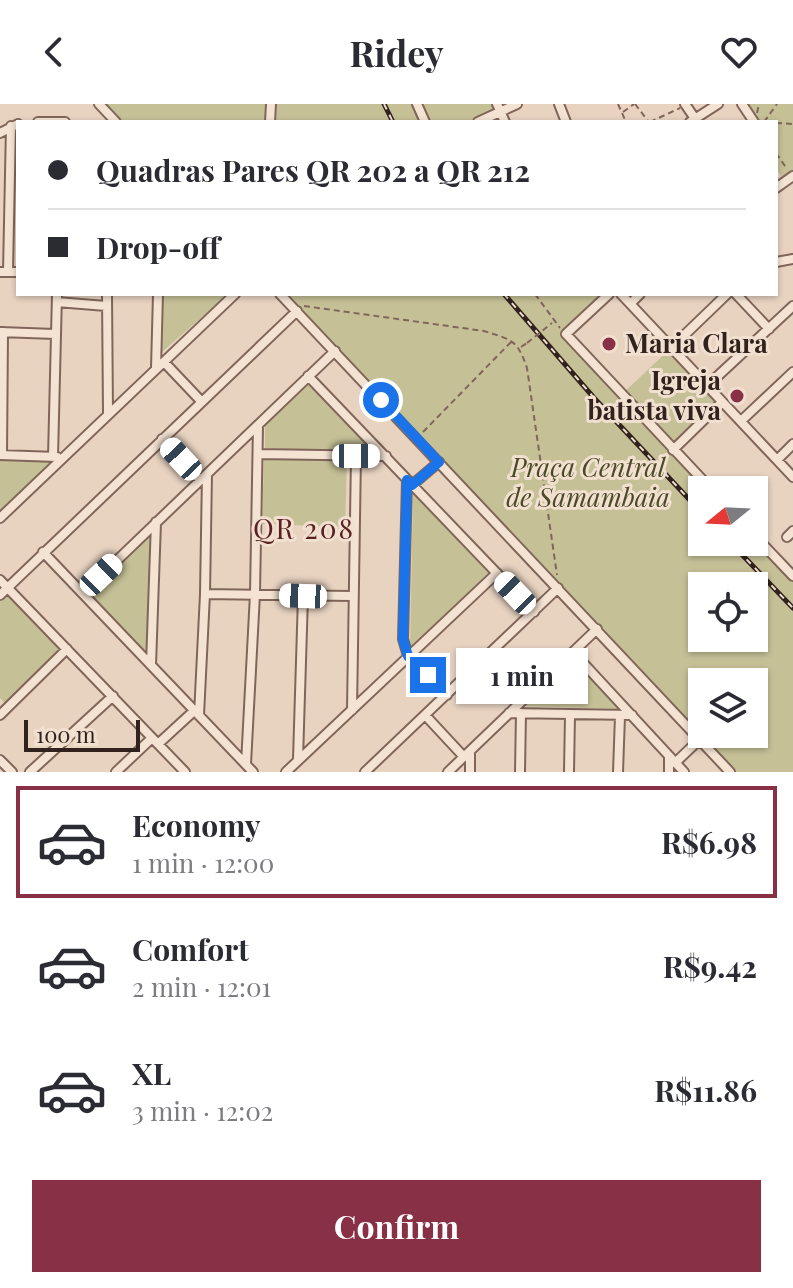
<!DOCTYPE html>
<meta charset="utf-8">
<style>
body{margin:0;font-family:"Playfair Display",serif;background:#f7f7f7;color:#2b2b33;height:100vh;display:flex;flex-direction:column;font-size:30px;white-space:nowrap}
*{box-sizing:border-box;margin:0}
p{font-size:26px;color:#7c7c81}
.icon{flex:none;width:44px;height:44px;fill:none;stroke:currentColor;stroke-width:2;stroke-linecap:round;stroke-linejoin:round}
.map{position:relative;height:668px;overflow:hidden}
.details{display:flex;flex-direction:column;background:#fff;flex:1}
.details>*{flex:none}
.guide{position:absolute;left:16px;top:16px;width:762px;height:176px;border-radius:0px;box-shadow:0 2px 6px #0004;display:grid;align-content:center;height:176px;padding:0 32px;background:#fff}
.needle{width:52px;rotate:252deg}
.buttons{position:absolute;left:688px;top:372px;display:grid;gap:16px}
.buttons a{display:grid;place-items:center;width:80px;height:80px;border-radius:0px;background:#fff;box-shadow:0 2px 6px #0004;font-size:40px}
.scale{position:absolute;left:24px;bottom:20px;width:116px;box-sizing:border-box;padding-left:8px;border:4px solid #31221d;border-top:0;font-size:22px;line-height:28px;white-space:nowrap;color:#31221d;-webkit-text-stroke:6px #f1dfcf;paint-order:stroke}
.end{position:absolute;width:36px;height:36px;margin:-18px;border:10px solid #1a73e8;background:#fff;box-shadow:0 0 0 4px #fff}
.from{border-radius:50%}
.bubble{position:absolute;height:56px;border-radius:0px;background:#fff;box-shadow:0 2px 6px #0004;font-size:26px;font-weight:700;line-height:56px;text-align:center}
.car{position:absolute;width:24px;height:48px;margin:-24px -12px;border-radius:10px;box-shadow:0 0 6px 2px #0007;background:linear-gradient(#fff 24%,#345 0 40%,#fff 0 76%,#345 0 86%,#fff 0)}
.guide b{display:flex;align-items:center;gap:28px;height:76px;font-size:30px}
.guide b+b{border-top:2px solid #e1e1e2}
.guide i{width:20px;height:20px;background:#2b2b33}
ul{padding:14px 0 0;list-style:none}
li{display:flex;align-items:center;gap:24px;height:112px;margin:0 16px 12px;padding:0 16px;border:4px solid transparent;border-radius:0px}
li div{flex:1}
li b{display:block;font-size:30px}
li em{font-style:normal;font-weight:700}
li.current{border-color:#883045}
li>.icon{width:72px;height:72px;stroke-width:1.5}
.button{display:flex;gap:16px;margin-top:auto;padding:16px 32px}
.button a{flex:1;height:92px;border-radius:0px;background:#883045;color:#fff;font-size:32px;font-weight:700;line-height:92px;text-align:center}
header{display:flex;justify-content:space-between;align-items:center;height:104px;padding:0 32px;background:#fff;font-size:36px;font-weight:700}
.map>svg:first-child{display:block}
.green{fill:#c5c096;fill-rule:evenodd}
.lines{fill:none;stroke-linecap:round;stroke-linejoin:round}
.minor-casing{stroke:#80665a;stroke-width:12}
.path{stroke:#80665a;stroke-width:2;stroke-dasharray:6 4;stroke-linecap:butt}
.minor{stroke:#f4e3d3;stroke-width:8}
.rail-casing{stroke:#31221d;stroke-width:5}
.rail{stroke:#f1dfcf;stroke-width:2;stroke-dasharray:6;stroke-linecap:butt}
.path-bridge{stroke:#80665a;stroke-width:2;stroke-dasharray:6 4;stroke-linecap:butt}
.route{stroke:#1a73e8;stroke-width:10}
.poi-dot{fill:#883045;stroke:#f1dfcf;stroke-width:3}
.labels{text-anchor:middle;stroke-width:6;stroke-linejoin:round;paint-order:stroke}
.poi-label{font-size:26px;font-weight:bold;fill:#31221d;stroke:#f1dfcf;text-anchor:start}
.park-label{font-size:26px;font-style:italic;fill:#4a4b26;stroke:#f1dfcf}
.neighbourhood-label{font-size:28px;letter-spacing:2px;fill:#592122;stroke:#f1dfcf}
</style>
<header><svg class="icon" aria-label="back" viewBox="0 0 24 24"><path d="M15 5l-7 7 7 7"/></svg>Ridey<svg class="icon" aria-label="heart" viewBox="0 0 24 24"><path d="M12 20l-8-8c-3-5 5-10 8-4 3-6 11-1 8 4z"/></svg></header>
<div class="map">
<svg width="793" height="668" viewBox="0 0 793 668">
<rect width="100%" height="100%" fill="#e8d3c1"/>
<path class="green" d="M97 0H496L505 18H115Z
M742 0H793V72L785 78 776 64V18H754Z
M163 190H226L227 191 162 248Z
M285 190H609L566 230 621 291 671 244 722 298 674 346 712 386H702V438H754V431L793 472V668H735ZM702 482H754V534H702ZM702 578H754V630H702Z
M308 281 374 349 265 344V321Z
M0 352 62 354 3 408 0 405Z
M264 355 347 357 345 423 262 420Z
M413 386 493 468 410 546Z
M157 416 154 566 82 489Z
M8 489 63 546 7 602 0 594V498Z
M574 554 621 605 525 602Z"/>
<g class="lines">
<defs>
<path id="minor" d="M99 0 116 18
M417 0 425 18
M497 0 505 18
M559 0 566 18
M685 0 696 16
M742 0 754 18
M38 18H65
M270 18 271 0
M478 18 517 0
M690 18 718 0
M0 29 18 20
M776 84 793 72
M776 158 793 155
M0 168H18
M8 168 11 22
M107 190 108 309
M280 190 730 668
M609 190 566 230 712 386
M621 190 793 373
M736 190 769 225
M57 198 106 202
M631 199 640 190
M0 228 55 230
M671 244 727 190
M164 258 201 297
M156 264 158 190
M308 272 534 508
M707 282 793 202
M741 317 793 268
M162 335 200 376
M673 346 722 298
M259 350 386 352
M0 351 57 353
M2 351 3 228
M53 353 57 190
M777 356 793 340
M407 376 403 535 408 552 447 591
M412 381 439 358
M0 414 235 190
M754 431 793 472
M787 433 793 427
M43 448 253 668
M0 476 185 668
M83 489 335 247
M205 490 353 492
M0 491 297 207
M573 548 684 668
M151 561 156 418
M352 606 356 352
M509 609 632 611
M0 611 67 545
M199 611 205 490 207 370
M425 611 464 653
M158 640 195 606
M298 655 303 492
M0 656 12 668
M675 659 700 635
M246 660 255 490 258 322
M30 668 113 592
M116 668 152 634
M286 668 497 469
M365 668 558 484
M448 668 597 525
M470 668V647
M520 668 521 609
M569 668 570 611
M618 668 620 612
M669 668V653"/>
</defs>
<use href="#minor" class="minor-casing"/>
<path class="path" d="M618 0 626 18
M635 0 648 17
M623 8 634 0
M757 9 759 0
M650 18 680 4
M764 18 777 0
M776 19 793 20
M776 49 787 65
M535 190 560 224
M304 202 484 227C512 236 517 235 527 264L557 471
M521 243 527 239
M423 328 513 236"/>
<use href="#minor" class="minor"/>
<defs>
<path id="rail" d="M384 0 393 18
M504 190 595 295 702 409
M730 438 793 504"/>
</defs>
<use href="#rail" class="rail-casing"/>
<use href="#rail" class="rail"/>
<path class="path-bridge" d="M527 239 552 219"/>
</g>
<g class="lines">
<path class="route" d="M381 296 439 358 412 381 407 376 403 535 408 552 428 571"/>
</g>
<g class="poi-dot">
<circle cx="609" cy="240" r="8"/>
<circle cx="737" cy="292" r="8"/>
</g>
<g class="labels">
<g class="poi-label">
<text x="625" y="249">Maria Clara</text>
<text x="721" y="286" text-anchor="end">Igreja<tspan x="721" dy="30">batista viva</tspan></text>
</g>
<g class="park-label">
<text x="588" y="373">Praça Central<tspan x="588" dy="30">de Samambaia</tspan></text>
</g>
<g class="neighbourhood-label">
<text x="304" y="435">QR 208</text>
</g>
</g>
</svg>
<div class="buttons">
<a><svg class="needle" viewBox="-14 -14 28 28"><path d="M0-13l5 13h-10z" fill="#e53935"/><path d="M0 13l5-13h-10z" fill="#7c7c81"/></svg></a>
<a><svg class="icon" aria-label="locate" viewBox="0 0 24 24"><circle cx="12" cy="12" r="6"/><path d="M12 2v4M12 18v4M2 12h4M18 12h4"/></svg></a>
<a><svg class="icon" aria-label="layers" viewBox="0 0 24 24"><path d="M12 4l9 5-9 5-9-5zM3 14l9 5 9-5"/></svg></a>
</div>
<div class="scale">100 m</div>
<i class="end from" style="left:381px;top:296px"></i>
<i class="end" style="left:428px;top:571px"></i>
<div class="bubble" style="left:456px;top:544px;width:132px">1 min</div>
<i class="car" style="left:356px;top:352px;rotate:90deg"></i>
<i class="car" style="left:181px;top:355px;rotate:317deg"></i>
<i class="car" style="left:101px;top:471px;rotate:46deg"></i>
<i class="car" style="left:515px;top:489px;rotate:316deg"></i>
<i class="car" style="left:303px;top:492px;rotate:272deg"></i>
<div class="guide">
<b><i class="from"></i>Quadras Pares QR 202 a QR 212</b>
<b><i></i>Drop-off</b>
</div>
</div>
<section class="details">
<ul>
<li class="current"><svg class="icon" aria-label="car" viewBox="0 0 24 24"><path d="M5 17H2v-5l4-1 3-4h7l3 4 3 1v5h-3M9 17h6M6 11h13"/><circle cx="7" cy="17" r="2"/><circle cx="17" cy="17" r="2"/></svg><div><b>Economy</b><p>1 min · 12:00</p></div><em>R$6.98</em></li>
<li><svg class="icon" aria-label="car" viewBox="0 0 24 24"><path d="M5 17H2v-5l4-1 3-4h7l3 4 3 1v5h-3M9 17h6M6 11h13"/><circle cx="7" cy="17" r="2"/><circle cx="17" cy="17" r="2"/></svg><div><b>Comfort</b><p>2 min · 12:01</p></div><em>R$9.42</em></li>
<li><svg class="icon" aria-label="car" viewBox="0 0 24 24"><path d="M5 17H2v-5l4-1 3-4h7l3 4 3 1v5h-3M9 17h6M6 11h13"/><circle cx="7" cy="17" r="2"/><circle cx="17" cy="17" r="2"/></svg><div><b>XL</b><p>3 min · 12:02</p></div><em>R$11.86</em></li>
</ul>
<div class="button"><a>Confirm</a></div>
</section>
